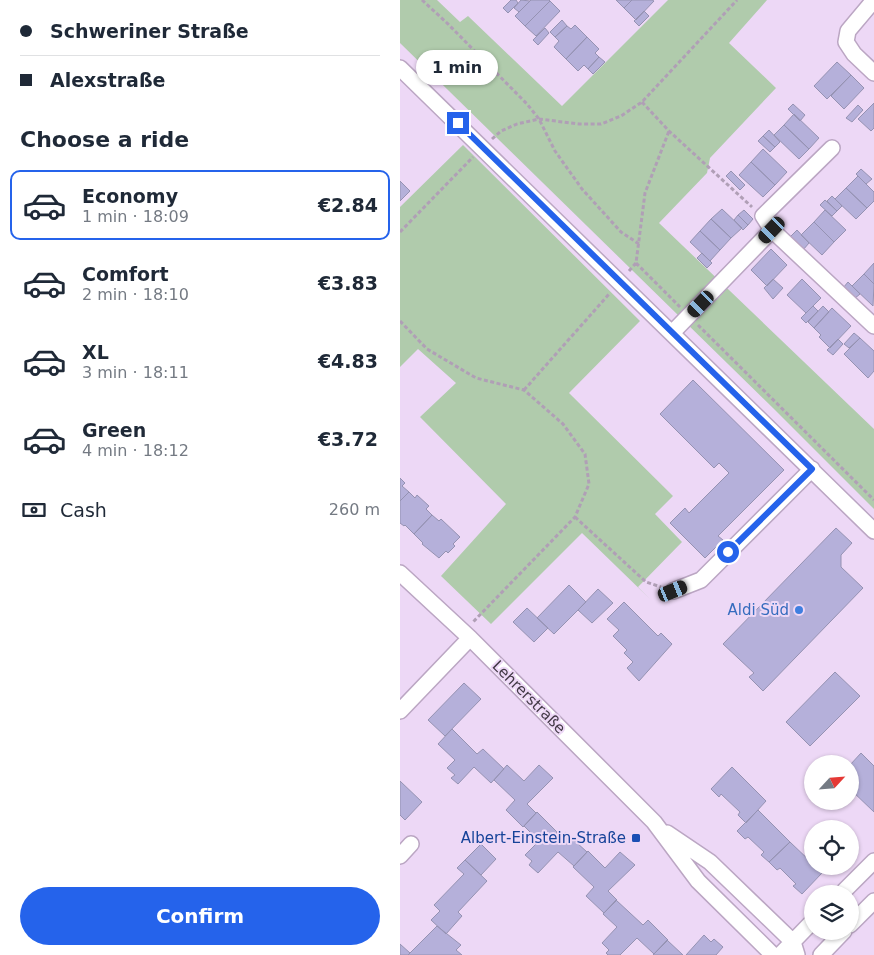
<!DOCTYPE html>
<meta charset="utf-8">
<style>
body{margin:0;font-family:"DejaVu Sans",sans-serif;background:#f2f2f3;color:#1f2937;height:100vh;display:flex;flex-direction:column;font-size:19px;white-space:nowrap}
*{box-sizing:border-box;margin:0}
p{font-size:16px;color:#747a83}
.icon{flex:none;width:28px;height:28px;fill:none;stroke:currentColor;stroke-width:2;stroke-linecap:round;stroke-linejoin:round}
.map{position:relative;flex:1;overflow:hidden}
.side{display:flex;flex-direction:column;background:#fff;width:400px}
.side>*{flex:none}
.guide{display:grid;align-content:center;height:110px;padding:0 20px;background:#fff}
.needle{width:32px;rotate:64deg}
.controls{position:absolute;left:404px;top:755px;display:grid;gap:10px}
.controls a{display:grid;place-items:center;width:55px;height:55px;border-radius:50%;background:#fff;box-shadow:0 1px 4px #0004;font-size:25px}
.end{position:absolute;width:22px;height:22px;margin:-11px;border:6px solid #2563eb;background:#fff;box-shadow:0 0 0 2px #fff}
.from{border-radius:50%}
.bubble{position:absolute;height:35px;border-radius:18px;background:#fff;box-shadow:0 1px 4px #0004;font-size:16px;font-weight:600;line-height:35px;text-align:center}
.car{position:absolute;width:15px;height:30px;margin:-15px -8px;border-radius:6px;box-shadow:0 0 4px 1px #0007;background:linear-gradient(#222 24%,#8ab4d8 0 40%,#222 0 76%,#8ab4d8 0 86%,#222 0)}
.guide b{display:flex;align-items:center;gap:18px;height:48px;font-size:19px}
.guide b+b{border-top:1px solid #e0e1e3}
.guide i{width:12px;height:12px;background:#1f2937}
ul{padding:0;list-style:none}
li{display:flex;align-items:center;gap:15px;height:70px;margin:0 10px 8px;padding:0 10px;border:2px solid transparent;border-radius:10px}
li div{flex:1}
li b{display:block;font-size:19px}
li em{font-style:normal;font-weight:600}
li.current{border-color:#2563eb}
li>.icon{width:45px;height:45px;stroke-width:1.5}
h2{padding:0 20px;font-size:22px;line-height:60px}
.pay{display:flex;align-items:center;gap:12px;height:55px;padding:0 20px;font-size:19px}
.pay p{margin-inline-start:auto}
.action{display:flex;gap:10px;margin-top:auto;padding:10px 20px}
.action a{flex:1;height:58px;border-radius:30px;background:#2563eb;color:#fff;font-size:20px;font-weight:600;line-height:58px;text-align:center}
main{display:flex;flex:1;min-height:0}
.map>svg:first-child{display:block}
.green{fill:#b0cbac}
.building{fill:#b5b0da;stroke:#9592b2}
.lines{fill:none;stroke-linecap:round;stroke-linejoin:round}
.minor-casing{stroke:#bba6c3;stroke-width:18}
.path{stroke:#b09fb6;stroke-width:3;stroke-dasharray:4 2.5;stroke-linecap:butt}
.minor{stroke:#fff;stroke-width:15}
.route{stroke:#2563eb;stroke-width:6}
.shop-dot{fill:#3f7fe0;stroke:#edd8f6;stroke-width:2}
.transit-dot{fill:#1a4fb4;stroke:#edd8f6;stroke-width:2}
.labels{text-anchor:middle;stroke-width:4;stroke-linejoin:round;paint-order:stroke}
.shop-label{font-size:15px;fill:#366cbe;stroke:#edd8f6;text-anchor:end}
.street-label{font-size:15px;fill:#413844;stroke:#edd8f6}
.transit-label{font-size:15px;fill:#164399;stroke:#edd8f6;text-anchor:end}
</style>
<main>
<section class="side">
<div class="guide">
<b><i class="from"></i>Schweriner Straße</b>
<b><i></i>Alexstraße</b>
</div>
<h2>Choose a ride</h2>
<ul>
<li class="current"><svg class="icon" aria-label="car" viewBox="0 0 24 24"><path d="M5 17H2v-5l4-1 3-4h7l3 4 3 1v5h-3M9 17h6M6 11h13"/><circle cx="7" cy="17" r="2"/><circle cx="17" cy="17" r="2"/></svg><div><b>Economy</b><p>1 min · 18:09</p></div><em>€2.84</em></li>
<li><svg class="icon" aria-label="car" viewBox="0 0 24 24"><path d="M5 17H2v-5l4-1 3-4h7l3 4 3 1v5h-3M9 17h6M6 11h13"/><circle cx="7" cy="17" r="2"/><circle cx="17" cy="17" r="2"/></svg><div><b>Comfort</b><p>2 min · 18:10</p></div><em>€3.83</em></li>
<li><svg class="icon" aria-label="car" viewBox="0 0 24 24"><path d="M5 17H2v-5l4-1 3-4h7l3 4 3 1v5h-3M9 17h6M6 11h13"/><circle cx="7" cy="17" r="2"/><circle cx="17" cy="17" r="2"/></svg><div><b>XL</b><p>3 min · 18:11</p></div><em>€4.83</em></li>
<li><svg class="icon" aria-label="car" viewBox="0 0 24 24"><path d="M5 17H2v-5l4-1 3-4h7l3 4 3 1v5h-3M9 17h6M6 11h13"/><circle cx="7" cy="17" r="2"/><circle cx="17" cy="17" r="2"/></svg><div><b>Green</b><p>4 min · 18:12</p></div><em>€3.72</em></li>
</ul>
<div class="pay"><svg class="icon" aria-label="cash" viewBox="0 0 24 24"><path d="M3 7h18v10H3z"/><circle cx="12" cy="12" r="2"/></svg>Cash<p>260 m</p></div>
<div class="action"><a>Confirm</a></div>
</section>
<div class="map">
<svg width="474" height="955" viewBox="0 0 474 955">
<rect width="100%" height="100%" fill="#edd8f6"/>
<path class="green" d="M0 0H37L60 22 68 16 162 106 268 0H367L329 43 376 88 310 158 307 173 259 223 474 429V509L373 408 0 43Z
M63 145 240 321 169 393 273 496 255 514 282 542 238 587 252 601 182 533 91 624 41 576 106 504 20 417 56 383 18 349 0 367V207Z"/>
<path class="building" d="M111 0H116L118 3 108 13 103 8Z
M121 0 130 1 119 12 114 8Z
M149 0 150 1 125 26 115 16 131 0Z
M216 0H232L224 8Z
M232 0H252L254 1 236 20 224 8Z
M150 1 160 11 136 36 125 26Z
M244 11 249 16 239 26 234 21Z
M162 20 167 26 155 37 150 32Z
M175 25 187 37 166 59 154 47 159 41 155 37 167 26 171 29Z
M145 28 149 33 138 45 133 40Z
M187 37 199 49 195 53 199 57 188 69 184 65 178 71 166 59Z
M199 57 205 62 193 74 188 69Z
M437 62 451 75 427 99 414 86Z
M451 75 464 88 444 109 431 96Z
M474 103V128L471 131 458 119Z
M393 104 405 115 400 121 388 109Z
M458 105 463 110 452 122 446 118Z
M394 114 419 138 409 149 384 125Z
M384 125 409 149 399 159 374 135Z
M369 130 380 142 375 147 363 136Z
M363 136 375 147 370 152 358 141Z
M363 149 387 172 375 185 351 162Z
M351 162 375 185 363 197 339 175Z
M461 169 472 179 466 184 456 174Z
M331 171 345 185 340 190 326 176Z
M458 176 474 192V201L467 208 446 188Z
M0 181 10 191 0 201Z
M446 188 467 208 456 219 435 199Z
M432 196 442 206 437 211 427 201Z
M425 200 437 211 432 216 420 205Z
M322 209 342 228 331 238 311 219Z
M344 210 353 219 348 225 338 215Z
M425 210 446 230 434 242 414 222Z
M338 215 348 225 343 230 334 220Z
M311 219 331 238 320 250 300 231Z
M414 222 434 242 422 255 401 235Z
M397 230 409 243 403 250 390 237Z
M300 231 320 250 310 261 290 242Z
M371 249 387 265 367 286 351 270Z
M302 253 312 263 307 268 297 258Z
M474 263V284L464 274Z
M464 274 474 284 473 306 452 286Z
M373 279 383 288 373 299 364 288Z
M402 279 421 298 406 313 387 295Z
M448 282 460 294 454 299 443 288Z
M413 306 418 311 406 323 401 318Z
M423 306 429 312 414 328 408 322Z
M432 308 451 326 430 348 419 337 421 335 414 328Z
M454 333 460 338 449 348 444 344Z
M460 338 474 351V371L468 378 444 354Z
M438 339 443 344 433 355 427 350Z
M293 380 384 470 318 536 323 540 305 558 270 523 285 508 289 513 329 473 319 463 314 468 260 414Z
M0 478 5 483 2 486 9 492 0 501Z
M9 492 15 498 17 495 29 506 26 509 32 515 14 534 5 525 4 526 0 523V501Z
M32 515 39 521 41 519 60 537 53 544 55 546 48 553 46 551 39 558 22 544 23 543 14 534Z
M436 528 452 543 441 555V567L463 588 363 691 349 677 354 673 323 644Z
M169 585 186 602 154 634 137 618Z
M198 589 213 603 192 623 178 610Z
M224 602 258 636 261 633 272 644 239 681 227 668 233 662 224 653 227 650 213 636 219 630 207 619Z
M127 608 148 628 134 642 113 622Z
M435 672 460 696 410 746 386 722Z
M64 683 81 699 45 736 28 720Z
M52 729 77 754 83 749 104 769 91 783 74 767 58 784 51 778 55 775 47 768 55 760 38 744Z
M461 753 474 766V812L450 789V765Z
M107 765 124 781 139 765 153 778 127 804 136 813 123 827 106 810 115 800 94 780Z
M332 767 366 801 346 823 338 815 340 812 321 794 319 797 311 789Z
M0 781 22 802 5 820 0 815Z
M358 810 390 842 369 862 361 855 364 852 348 837 345 839 337 831Z
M137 812 157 832 156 833 160 837 165 832 187 852 174 866 158 852 138 873 129 865 132 861 125 855 139 841 124 826Z
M390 842 412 863V866H415L422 873 402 894 393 886 396 884 380 868 377 870 369 862Z
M81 844 96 859 81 875 65 860Z
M188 851 205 868 220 852 235 865 208 891 217 900 204 913 186 896 194 887 173 867Z
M65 860 87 881 58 912 62 916 46 934 31 920 40 911 34 905 64 874 57 868Z
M216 900 243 925 248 920 268 940 254 954 237 938 220 955H208L206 953 209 950 202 943 217 927 203 914Z
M37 926 61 945 56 950 62 955H8Z
M304 935 311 942 314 939 323 947 316 955H286Z
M267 940 283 955H253Z
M0 944 10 953 8 955H0Z"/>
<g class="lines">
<defs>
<path id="minor" d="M474 0 448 31 446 42 454 54 474 73
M0 68 474 531
M372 230 363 216 432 148
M272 333 372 230 474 326
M0 573 70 638 254 822 298 881 373 955
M273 591 301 580 412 469
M0 711 70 638
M267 833 310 862 393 942 397 955
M0 856 11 844
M441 894 474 861
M450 925 474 901
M380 955 412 922
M421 955 444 931"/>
</defs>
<use href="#minor" class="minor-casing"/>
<path class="path" d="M22 0 47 23 127 104 139 119 155 151 182 189 221 232 239 244
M242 102 269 131 352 207
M92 139 101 131 117 124 139 119 179 124H201L221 116 242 102 337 0
M0 232 73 157
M236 263 280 307
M229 271 236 263 245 193 269 131
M0 321 27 349 76 378 124 390 163 424 185 454 189 484 175 517 73 622
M298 325 474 500
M124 390 210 293
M175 517 246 582 261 587"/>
<use href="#minor" class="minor"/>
</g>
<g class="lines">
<path class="route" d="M58 123 412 469 328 552"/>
</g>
<circle class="shop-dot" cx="399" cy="610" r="5"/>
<rect class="transit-dot" x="231" y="833" width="10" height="10" rx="2.5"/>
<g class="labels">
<g class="shop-label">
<text x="389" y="615">Aldi Süd</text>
</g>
<g class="street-label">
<text transform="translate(129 697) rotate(45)" y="5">Lehrerstraße</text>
</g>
<g class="transit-label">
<text x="226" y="843">Albert-Einstein-Straße</text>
</g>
</g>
</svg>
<div class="controls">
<a><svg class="needle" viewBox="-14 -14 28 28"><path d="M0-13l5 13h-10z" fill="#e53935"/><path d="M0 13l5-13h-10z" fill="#747a83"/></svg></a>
<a><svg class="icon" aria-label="locate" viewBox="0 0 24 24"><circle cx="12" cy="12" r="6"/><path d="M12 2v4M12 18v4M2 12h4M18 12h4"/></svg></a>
<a><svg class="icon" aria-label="layers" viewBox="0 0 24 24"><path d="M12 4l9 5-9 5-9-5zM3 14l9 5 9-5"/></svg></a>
</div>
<i class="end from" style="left:328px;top:552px"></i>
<i class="end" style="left:58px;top:123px"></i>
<div class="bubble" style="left:16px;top:50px;width:82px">1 min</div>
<i class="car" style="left:372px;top:230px;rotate:224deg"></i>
<i class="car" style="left:301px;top:304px;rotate:224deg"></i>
<i class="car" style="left:273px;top:591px;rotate:68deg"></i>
</div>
</main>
